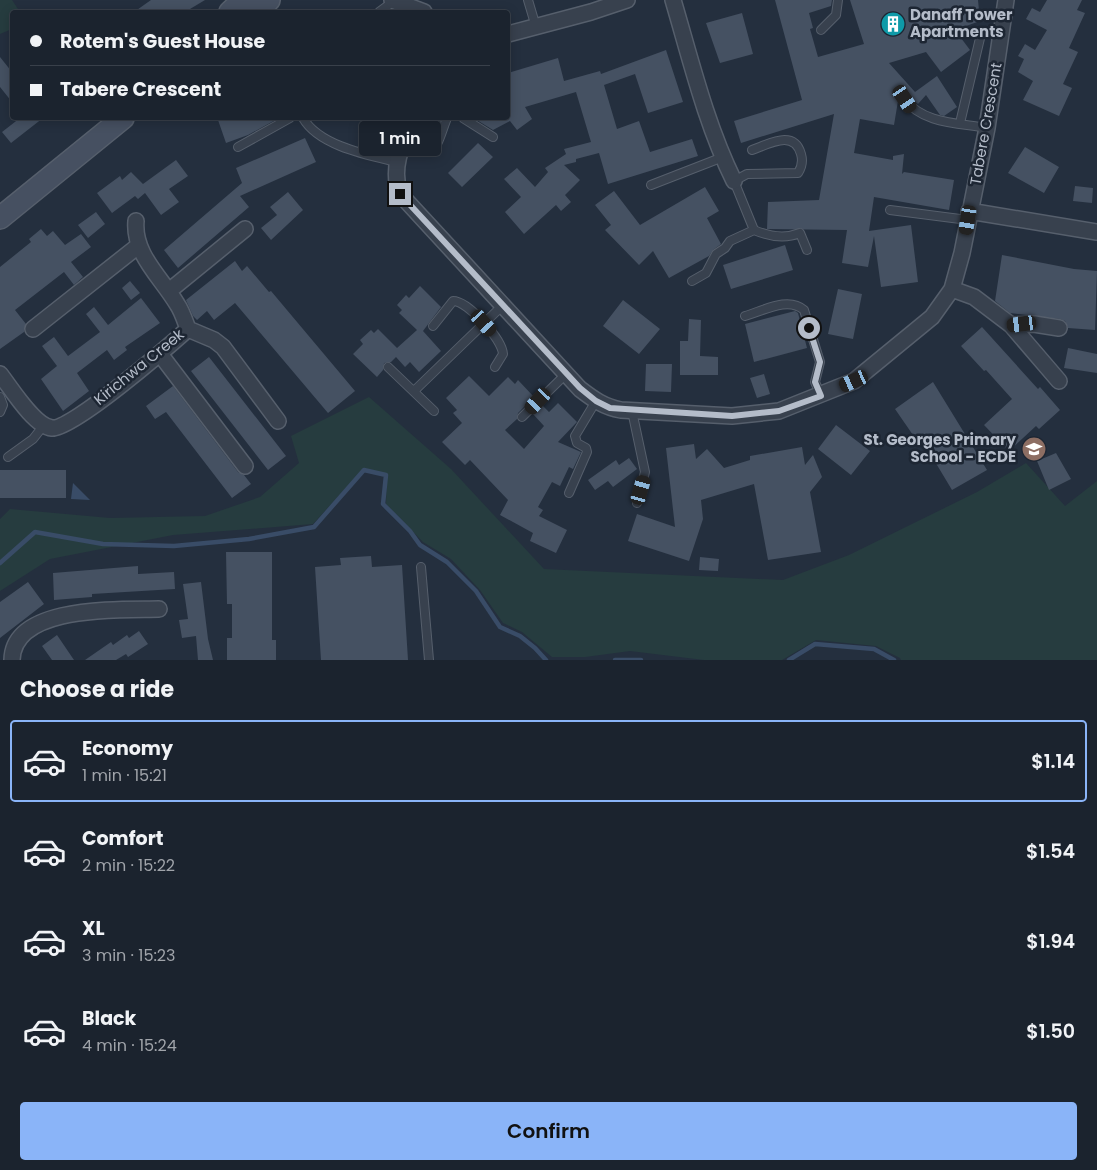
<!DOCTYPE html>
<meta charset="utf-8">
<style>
body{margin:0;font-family:Poppins,sans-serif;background:#242b36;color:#f1f3f6;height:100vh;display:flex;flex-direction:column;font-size:19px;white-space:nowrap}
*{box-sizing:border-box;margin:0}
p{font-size:16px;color:#a0a4aa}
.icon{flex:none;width:28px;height:28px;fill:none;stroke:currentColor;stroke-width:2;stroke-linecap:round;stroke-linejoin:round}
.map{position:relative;height:660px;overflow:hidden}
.side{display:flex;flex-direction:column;background:#1b232e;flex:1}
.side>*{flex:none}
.guide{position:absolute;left:10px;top:10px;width:500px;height:110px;border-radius:5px;box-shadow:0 2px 12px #0003,0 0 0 1px #39404a;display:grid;align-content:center;height:110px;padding:0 20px;background:#1b232e}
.end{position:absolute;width:22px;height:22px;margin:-11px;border:6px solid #b4bcc9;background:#111;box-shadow:0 0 0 2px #111}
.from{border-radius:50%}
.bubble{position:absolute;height:35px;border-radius:5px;background:#1b232e;box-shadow:0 2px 12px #0003,0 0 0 1px #39404a;font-size:16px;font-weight:600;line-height:35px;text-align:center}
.car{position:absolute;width:15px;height:30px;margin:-15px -8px;border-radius:6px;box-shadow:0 0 4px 1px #0007;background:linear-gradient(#222 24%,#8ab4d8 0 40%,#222 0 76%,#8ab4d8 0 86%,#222 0)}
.guide b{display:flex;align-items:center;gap:18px;height:48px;font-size:19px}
.guide b+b{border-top:1px solid #39404a}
.guide i{width:12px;height:12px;background:#f1f3f6}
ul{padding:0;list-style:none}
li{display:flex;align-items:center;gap:15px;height:82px;margin:0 10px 8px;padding:0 10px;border:2px solid transparent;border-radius:5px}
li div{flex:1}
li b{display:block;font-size:19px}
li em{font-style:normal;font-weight:600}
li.active{border-color:#8ab4f8}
li>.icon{width:45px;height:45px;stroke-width:1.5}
h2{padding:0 20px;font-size:22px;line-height:60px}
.action{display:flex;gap:10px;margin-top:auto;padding:10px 20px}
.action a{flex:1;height:58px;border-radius:5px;background:#8ab4f8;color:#111;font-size:20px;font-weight:600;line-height:58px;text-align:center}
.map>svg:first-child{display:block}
.green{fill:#263c3f}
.water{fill:#394c67}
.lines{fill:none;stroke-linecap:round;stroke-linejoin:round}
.stream{stroke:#394c67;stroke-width:4.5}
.building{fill:#455162}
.lane-casing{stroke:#565f6c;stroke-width:10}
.street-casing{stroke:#565f6c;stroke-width:18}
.secondary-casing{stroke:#565f6c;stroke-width:24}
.lane{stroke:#38414e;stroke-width:8}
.street{stroke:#38414e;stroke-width:15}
.secondary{stroke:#465061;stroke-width:21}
.route{stroke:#b4bcc9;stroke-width:6}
.labels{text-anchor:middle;stroke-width:5;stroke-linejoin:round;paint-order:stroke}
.poi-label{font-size:15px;font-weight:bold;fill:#b4bcc9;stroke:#1d2633;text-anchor:start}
.street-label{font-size:15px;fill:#b4bcc9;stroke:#1d2633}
</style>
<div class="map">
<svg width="1097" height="660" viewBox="0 0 1097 660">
<rect width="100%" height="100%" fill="#242f3e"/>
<path class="green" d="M0 0H12L20 12H12V29L0 34Z
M369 397 451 469 544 569 783 580 849 555 977 492 1026 463 1065 506 1097 481V660H901L900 658 876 646 816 640 782 660H704L630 651 585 657H552L522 632 503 623 480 590 451 559 423 542 386 504 387 474 364 468 313 524 173 535 50 559 0 591V519L10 509 110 518 205 516 260 497 299 463 291 436Z"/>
<path class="water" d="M73 483 90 500 71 499Z"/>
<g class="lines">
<path class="stream" d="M0 563 35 532 103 544 174 546 249 539 314 527 364 470 386 475 383 504 410 531 420 545 447 562 476 591 500 627 520 636 535 648 546 660
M615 660H641
M789 660 815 644 874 649 894 660"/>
</g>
<path class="building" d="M151 0H205L185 12H134Z
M775 0H832L831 6 809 13 813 28 810 29 818 57 864 44 850 0H978L980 21 955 30 970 50 941 72 926 52 889 63 915 92 937 76 957 107 944 116 940 115 926 95 918 104 904 93 899 95 894 125 860 119 854 153 893 160V156L904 154 902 174 904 172 954 180 949 210 874 197 869 231 911 225 918 282 881 287 874 236 868 267 842 263 847 230 767 229 768 202 819 200 834 114 741 143 734 121 802 100Z
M1047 0H1082L1077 10 1085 13 1069 48 1078 52 1063 84 1072 88 1059 116 1023 100 1033 81 1018 72 1024 59 1018 56 1025 44 1035 50 1047 30 1026 19 1032 8 1040 12Z
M742 13 753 54 720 63 706 23Z
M666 50 683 102 648 113 635 74 604 85 617 129 639 121 650 152 692 139 698 156 608 184 599 153 576 159V162L564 165 580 180 565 195 571 202 561 211 556 205 524 234 505 212 521 197 504 179 517 168 535 187 548 172 545 168 566 154 564 149 591 142 576 92 525 107 532 119 517 130 510 121 493 130 480 122 475 118H508V73L558 58 564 81 600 71 601 74Z
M0 57 12 72V102L0 87Z
M20 118H43L11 143 2 132Z
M225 118H279L248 135 226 143 218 120Z
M305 138 316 162 240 196 249 207 178 268 164 250 242 183 236 168Z
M478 143 493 157 462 187 448 173Z
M1025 147 1059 167 1044 193 1008 173Z
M176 160 188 176 169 189 179 202 161 215 145 193 138 199 135 196 112 213 97 193 120 176 122 180 131 172 143 184Z
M1075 186 1093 188 1092 203 1073 201Z
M705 187 719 211 707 218 721 244 713 250 709 256 669 278 653 251 639 265 605 230 611 225 595 205 614 191 640 225Z
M288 192 303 210 271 240 261 228 277 215 270 207Z
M96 212 105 224 88 238 78 225Z
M41 229 47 236 53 231 65 245 81 234 91 247 71 262 83 277 74 285 64 272 15 310 26 324 24 332 0 349V267L31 242 29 239Z
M785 245 793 270 731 289 723 265Z
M1002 255 1074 269 1097 271 1095 330 1068 328 1065 321 1060 319 1010 313 995 301Z
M235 261 242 271 247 266 269 292 271 291 355 391 328 413 235 303 214 320 207 311 197 320 193 316 186 300Z
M130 281 140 293 131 300 122 288Z
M420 286 441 307 423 331 441 351 419 372 410 362 405 367 396 357 391 362 384 363 383 370 377 377 353 354 363 344 360 340 371 330 374 333 378 329 397 348 417 330 399 313 402 310 397 305 406 295 409 298Z
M838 289 862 294 853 339 828 334Z
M141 298 160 323 125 347 127 350 114 360 107 350 77 373 89 391 63 411 41 379 57 366 42 346 54 337 68 356 100 332 86 314 94 307 108 325Z
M623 300 660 329 639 354 603 326Z
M795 311 798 313 807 348 754 362 745 324Z
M689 319 701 320 700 356 718 357V375H680V341H688Z
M982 327 1038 389 1040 387 1060 410 1039 429 1036 426 1009 451 984 425 1012 399 986 370 984 371 961 346Z
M1068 348 1097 354V373L1064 368Z
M209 357 286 456 268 470 191 371Z
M646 364H672L671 392 645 391Z
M764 374 770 394 757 398 750 378Z
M469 376 489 396 508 377 515 384 518 380 534 397 518 413 517 419 505 430 524 449 544 426 533 414 542 405 549 412 558 403 577 422 558 442 581 452 573 469 569 467 560 486 552 482 538 507 543 510 539 516 567 530 556 553 530 541 533 533 500 515 508 500 470 460 465 465 442 442 462 423 453 413 457 410 446 398Z
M933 382 987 470 952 490 919 435 915 438 895 409Z
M173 386 238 472 244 475 251 484 232 498 166 412 155 419 146 406Z
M836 425 870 451 851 475 818 449Z
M694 444 696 459 707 449 724 468 750 460V456L802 447 805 465 813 455 822 477 810 492 821 552 768 560 754 484 701 500 703 519 689 561 628 541 637 514 675 527 666 448Z
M1056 453 1071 479 1049 490 1037 461Z
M629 458 637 469 613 487 608 481 595 490 588 480 616 460 619 465Z
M0 470H66V498H0Z
M226 552H272V640H276V660H227V638H232V604H227Z
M371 556 372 567 402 565 408 660H321L315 567 341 565 340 558Z
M700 557 719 559 718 571 699 570Z
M138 566V574L174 572 175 589 92 594V597L54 600 53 573Z
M28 582 44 604 0 638V602Z
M201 582 208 639 213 660H198L196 636 182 638 179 620 188 619 183 584Z
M139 631 148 644 128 657 126 654 116 660H85L111 642 113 645 127 635 129 638Z
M57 635 74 660H52L42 646Z"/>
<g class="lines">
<defs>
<path id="lane" d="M528 0 536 27
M379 12 394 1
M821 30 836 15 838 0
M905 99C922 124 960 123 987 128
M303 118C319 146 368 155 397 162
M463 118 493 137
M960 123 981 34
M403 143C439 157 435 149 447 118
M238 147 290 118
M752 150C769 144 794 129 801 154 803 161 802 167 798 173L747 174 734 181 754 230
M651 185 723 157
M890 210 968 220
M692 281 706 273 716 254 725 248 730 241 754 230C768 236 785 239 800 233L807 250
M745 316C763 311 788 296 804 310L820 362 815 382 821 396
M433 326 453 301C468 301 502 339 503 354L495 367
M388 367 434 411
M414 391 502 306
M0 397 3 405 0 412
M632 411 645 472 637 503
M522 417 566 374
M8 457 33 439 44 425
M569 493 587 452 586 448 577 443 575 436 596 401
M421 567 429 660"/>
<path id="street" d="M392 0 424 12
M673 0C691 61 706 124 734 181
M508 34 591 12 627 0
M414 118C403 142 390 167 400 194L580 389C593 399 604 407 621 410L732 416 779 411 854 381 932 317 952 289 962 253 987 128 1006 0
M969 211 1097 232
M952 289 974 297 1011 325 1059 381
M169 291 245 229
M1011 325 1034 324 1059 328
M33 329 138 246
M188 329 214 340 223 347 278 421
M160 354 245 466
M0 374C11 388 34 426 52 428 72 430 169 346 188 329 185 321 182 311 177 304 161 277 133 254 136 221
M12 660C13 604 122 610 159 609"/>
<path id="secondary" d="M230 12 243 0
M254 12 269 0
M0 218 123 118"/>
</defs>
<use href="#lane" class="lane-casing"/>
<use href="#street" class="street-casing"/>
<use href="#secondary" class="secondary-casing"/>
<use href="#lane" class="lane"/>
<use href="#street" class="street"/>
<use href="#secondary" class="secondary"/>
</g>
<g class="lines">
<path class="route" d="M400 194 580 388 596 401 610 408 732 416 779 411 821 396 815 382 820 362 809 328"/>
</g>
<defs>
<symbol id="building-disc" viewBox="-11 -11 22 22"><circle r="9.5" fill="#0f9aa8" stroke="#1d2633"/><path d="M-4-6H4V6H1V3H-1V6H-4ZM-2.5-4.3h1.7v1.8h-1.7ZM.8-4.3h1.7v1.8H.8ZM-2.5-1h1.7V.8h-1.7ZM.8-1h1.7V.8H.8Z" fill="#fff"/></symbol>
<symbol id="school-disc" viewBox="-11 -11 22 22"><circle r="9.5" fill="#8d6e63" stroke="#1d2633"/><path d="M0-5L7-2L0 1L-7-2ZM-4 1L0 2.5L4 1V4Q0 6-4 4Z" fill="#fff"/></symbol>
</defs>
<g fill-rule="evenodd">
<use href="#building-disc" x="879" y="10" width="28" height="28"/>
<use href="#school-disc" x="1020" y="435" width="28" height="28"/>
</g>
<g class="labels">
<g class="poi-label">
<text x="910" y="20">Danaff Tower<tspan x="910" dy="17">Apartments</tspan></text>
<text x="1016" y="445" text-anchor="end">St. Georges Primary<tspan x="1016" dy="17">School - ECDE</tspan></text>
</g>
<g class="street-label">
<text transform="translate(986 124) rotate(-80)" y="5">Tabere Crescent</text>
<text transform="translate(139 367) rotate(-39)" y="5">Kirichwa Creek</text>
</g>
</g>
</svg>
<i class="end from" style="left:809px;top:328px"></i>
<i class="end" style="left:400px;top:194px"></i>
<div class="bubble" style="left:359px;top:121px;width:82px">1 min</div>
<i class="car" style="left:905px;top:99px;rotate:146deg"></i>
<i class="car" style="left:968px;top:220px;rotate:189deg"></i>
<i class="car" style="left:484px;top:323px;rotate:138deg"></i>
<i class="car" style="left:1022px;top:324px;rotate:263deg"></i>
<i class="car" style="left:854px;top:381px;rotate:246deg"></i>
<i class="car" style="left:538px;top:401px;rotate:223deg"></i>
<i class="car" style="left:641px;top:490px;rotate:16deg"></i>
<div class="guide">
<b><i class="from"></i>Rotem's Guest House</b>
<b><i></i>Tabere Crescent</b>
</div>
</div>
<section class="side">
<h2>Choose a ride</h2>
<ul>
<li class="active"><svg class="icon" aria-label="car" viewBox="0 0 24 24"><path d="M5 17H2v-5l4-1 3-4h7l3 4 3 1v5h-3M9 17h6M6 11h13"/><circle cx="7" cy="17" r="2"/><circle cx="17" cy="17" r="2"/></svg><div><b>Economy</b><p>1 min · 15:21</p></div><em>$1.14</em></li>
<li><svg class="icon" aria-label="car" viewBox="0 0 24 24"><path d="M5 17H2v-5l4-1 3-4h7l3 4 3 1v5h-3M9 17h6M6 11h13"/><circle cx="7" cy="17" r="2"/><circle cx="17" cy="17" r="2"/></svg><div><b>Comfort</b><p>2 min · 15:22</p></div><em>$1.54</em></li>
<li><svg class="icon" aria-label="car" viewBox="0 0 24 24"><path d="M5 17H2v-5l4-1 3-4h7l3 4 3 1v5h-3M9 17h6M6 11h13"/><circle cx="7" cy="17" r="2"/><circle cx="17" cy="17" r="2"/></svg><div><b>XL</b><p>3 min · 15:23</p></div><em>$1.94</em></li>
<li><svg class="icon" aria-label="car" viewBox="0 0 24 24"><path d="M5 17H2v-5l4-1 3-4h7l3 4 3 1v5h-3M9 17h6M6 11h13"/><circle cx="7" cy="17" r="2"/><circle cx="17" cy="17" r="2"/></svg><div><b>Black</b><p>4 min · 15:24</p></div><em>$1.50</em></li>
</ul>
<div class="action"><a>Confirm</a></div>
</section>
